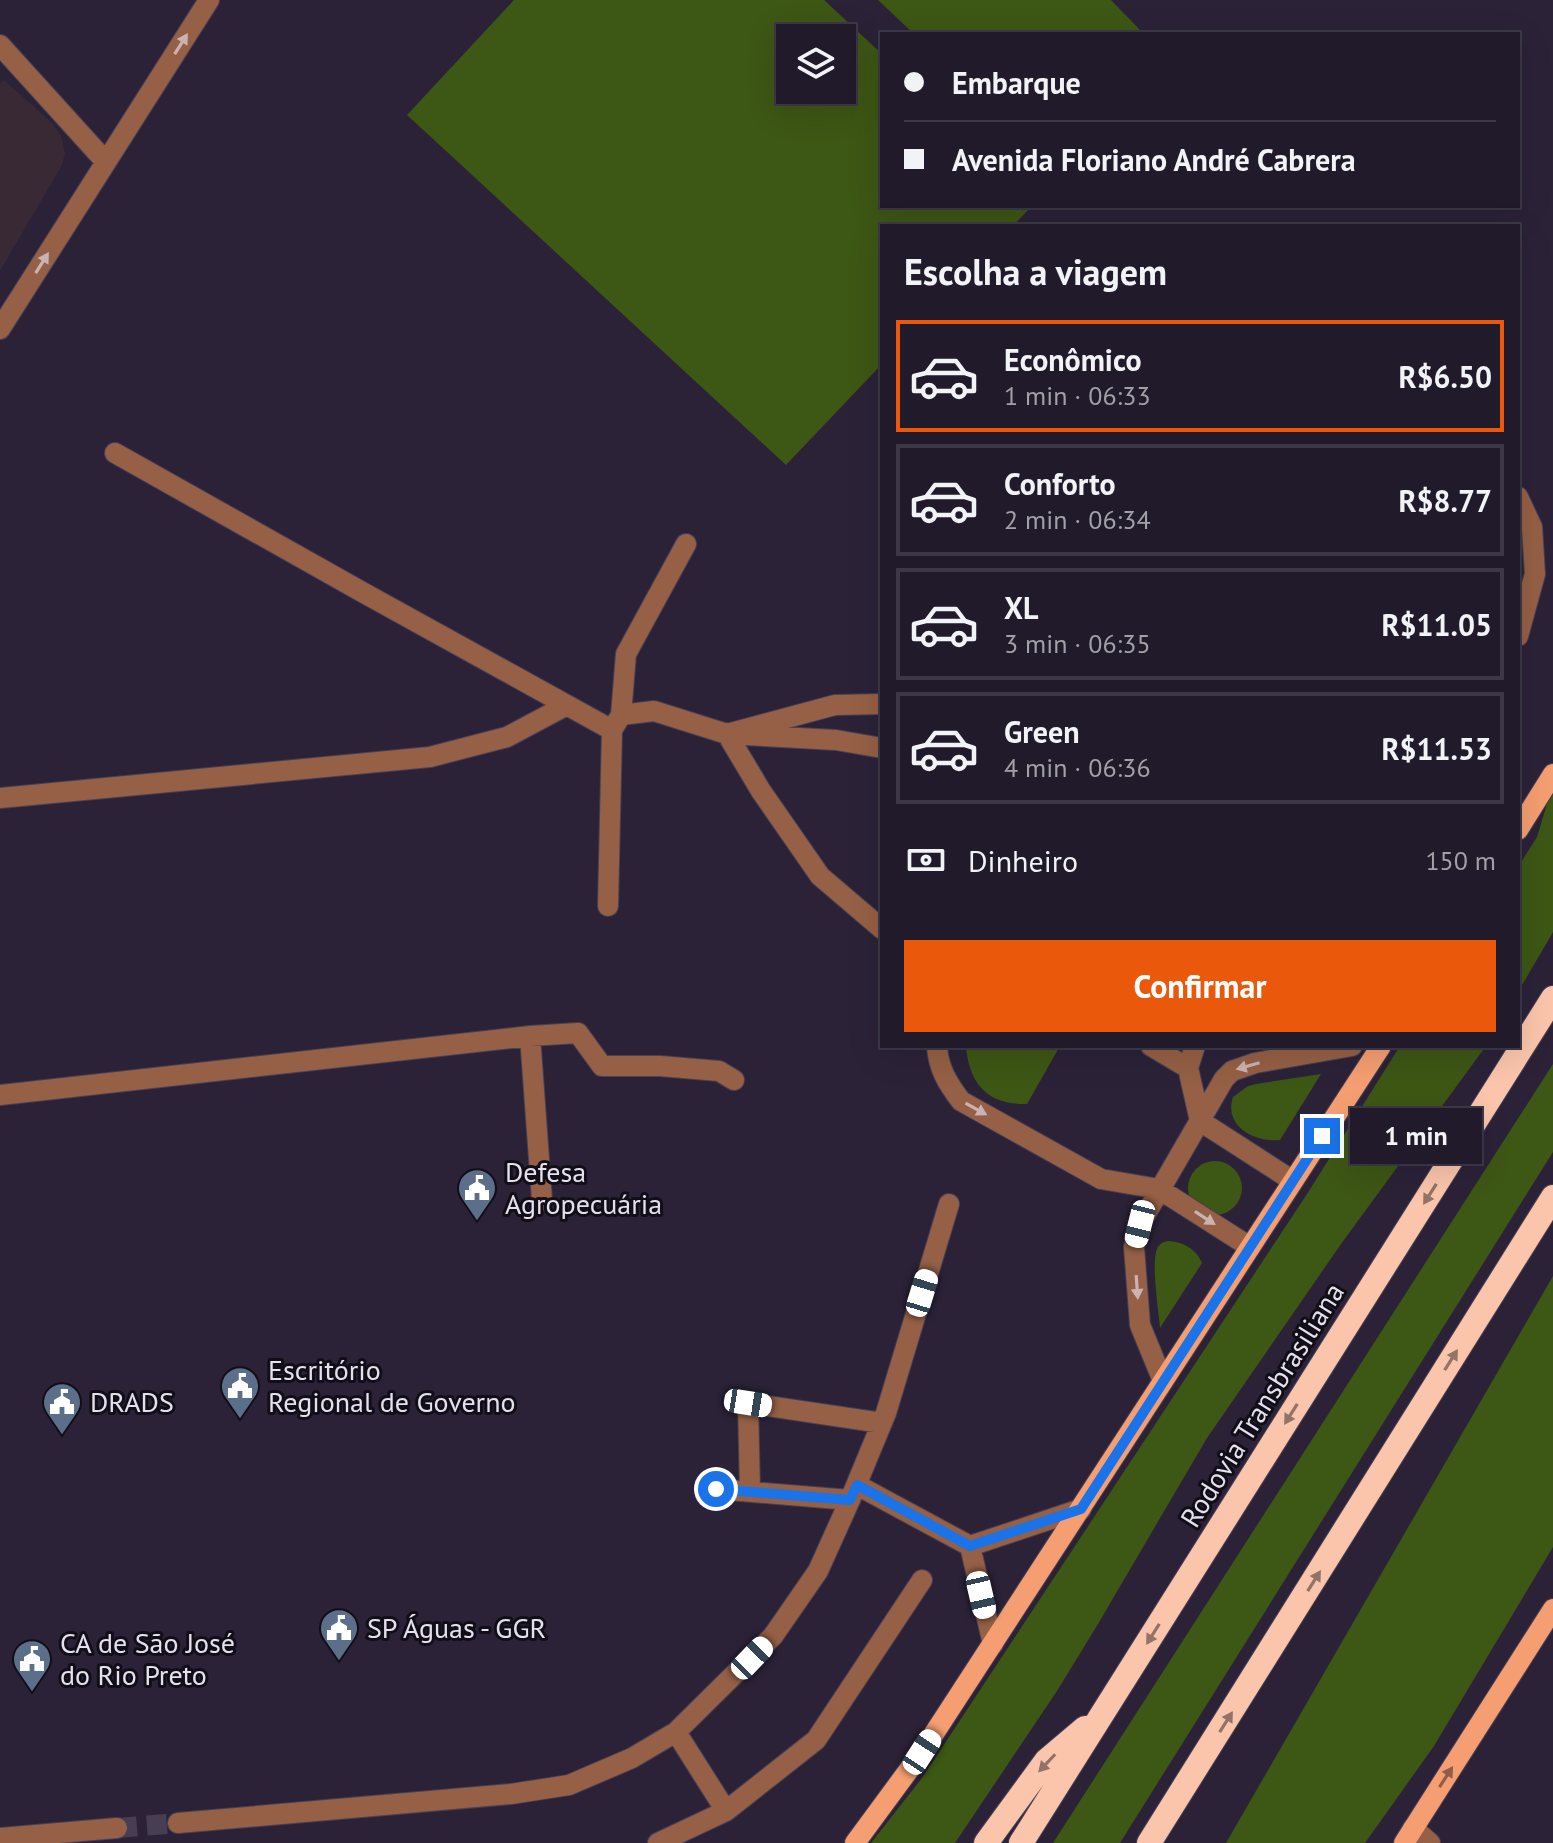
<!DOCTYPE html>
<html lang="pt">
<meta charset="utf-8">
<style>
body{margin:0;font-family:"PT Sans",sans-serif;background:#282332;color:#f1f3f6;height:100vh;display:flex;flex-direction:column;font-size:30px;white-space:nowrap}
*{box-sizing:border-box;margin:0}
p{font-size:26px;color:#a2a1a8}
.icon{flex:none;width:44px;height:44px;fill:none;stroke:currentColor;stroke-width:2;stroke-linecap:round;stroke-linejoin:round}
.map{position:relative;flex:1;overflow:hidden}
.panel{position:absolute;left:880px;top:224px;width:640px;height:824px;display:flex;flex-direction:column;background:#201a2a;border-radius:0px;box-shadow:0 8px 32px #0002,0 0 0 2px #3d3847}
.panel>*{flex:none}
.top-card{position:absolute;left:880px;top:32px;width:640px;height:176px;border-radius:0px;box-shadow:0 8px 32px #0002,0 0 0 2px #3d3847;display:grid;align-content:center;height:176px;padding:0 24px;background:#201a2a}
.controls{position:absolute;left:776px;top:24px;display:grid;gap:16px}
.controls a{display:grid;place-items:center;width:80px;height:80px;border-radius:0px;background:#201a2a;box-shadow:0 8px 32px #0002,0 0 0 2px #3d3847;font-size:40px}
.end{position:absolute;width:36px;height:36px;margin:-18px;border:10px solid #1a73e8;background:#fff;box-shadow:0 0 0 4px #fff}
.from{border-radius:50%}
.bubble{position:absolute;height:56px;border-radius:0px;background:#201a2a;box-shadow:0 8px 32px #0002,0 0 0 2px #3d3847;font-size:26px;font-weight:700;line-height:56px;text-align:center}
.car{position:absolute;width:24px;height:48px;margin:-24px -12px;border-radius:10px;box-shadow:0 0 6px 2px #0007;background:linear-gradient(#fff 24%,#345 0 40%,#fff 0 76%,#345 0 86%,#fff 0)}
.top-card b{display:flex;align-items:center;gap:28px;height:76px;font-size:30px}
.top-card b+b{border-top:2px solid #3d3847}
.top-card i{width:20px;height:20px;background:#f1f3f6}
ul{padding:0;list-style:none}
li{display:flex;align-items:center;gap:24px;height:112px;margin:0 16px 12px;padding:0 8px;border:4px solid #3d3847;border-radius:0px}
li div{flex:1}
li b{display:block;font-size:30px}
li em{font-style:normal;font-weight:700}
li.on{border-color:#ea580c}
li>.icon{width:72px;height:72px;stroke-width:1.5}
h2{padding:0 24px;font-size:36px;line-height:96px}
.pay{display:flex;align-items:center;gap:20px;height:88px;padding:0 24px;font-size:30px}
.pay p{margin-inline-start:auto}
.cta{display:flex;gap:16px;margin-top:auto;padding:16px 24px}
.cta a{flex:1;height:92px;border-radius:0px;background:#ea580c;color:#fff;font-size:32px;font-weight:700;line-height:92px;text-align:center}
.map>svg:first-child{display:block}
.commercial{fill:#382935}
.grass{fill:#3d5715;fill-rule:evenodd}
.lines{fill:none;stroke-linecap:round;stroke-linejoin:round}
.minor-tunnel{stroke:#473e53;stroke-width:20;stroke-dasharray:20 10;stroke-linecap:butt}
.minor-casing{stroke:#494055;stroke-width:22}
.major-casing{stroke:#494055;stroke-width:22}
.highway-casing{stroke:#494055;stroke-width:26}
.minor{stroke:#956045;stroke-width:20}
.major{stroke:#f59e71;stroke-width:20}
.highway{stroke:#fac5ab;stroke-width:24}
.oneway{fill:#c9b3b3}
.oneway2{fill:#927369}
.oneway3{fill:#8f5d49}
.route{stroke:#1a73e8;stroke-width:10}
.labels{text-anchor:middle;stroke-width:6;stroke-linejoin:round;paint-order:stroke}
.poi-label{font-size:28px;fill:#e5dfee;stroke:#120e18;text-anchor:start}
.street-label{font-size:28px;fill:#e5dfee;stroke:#120e18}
</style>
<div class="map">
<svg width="1553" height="1843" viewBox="0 0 1553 1843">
<rect width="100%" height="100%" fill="#2b2238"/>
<path class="commercial" d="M4 80 51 122 61 135 65 153 62 165 0 271V84Z"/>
<path class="grass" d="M514 0H824L882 54V206H1032L1013 226H882V364L786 465 407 115ZM790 38H842V90H790Z
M878 0H1111L1141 31 1138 34H914Z
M1553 794V932L1518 992V867L1537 837 1547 804Z
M966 1046H1060L1027 1104C989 1105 969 1085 966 1046Z
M1400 1046H1486L1341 1244 1207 1438 1098 1624 1057 1691 955 1843H871L922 1778 1307 1194Z
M1553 1064V1152L1120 1843H1053Z
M1321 1074 1280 1140C1255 1143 1223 1126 1233 1097L1248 1086 1256 1084Z
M1188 1188a27 27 0 1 1 54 0a27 27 0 1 1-54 0Z
M1169 1241C1184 1242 1196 1249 1202 1263L1160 1328C1159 1312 1150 1260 1158 1247 1162 1242 1163 1242 1169 1241Z
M1553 1276V1547L1434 1746 1365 1843H1226Z"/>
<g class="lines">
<path class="minor-tunnel" d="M117 1828 178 1823"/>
<defs>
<path id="minor" d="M0 45 106 162
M0 329 209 0
M115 453 364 593 612 730
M1518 497 1532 527 1535 574 1518 636
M882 704 835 705 727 734 761 791 820 876 882 929
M621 715 626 654 686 544
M0 798 430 757 507 737 567 705
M608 906 612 730 621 715 654 711 727 734 836 740 882 748
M530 1036 542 1200
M937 1046C938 1068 948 1084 961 1101L1101 1179 1159 1189 1250 1247
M1151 1046 1188 1068 1200 1121 1293 1181
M1188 1068 1195 1046
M0 1095 530 1036 578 1033 602 1066H660L719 1071 734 1080
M1163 1381 1140 1325 1134 1247 1140 1224 1224 1079 1232 1071 1255 1063 1352 1046
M857 1485 970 1546 1081 1509
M716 1489 850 1500
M750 1491 748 1403 882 1423
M970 1546 993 1644
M676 1732 726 1811 816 1740 922 1580
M178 1823 511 1794 569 1785 632 1758 676 1732 773 1636 818 1571 850 1500 886 1413 949 1204
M1413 1828 1430 1843
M0 1838 117 1828
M658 1843 726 1811"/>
<path id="major" d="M1518 830 1553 774
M855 1843 922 1752 1381 1046
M1404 1843 1553 1609"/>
<path id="highway" d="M986 1843 1046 1761 1085 1728
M1021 1843 1553 998
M1149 1843 1553 1197"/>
</defs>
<use href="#minor" class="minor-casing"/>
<use href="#major" class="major-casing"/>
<use href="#highway" class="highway-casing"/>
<use href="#minor" class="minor"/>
<use href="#major" class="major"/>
<use href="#highway" class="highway"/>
</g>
<defs><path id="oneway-solid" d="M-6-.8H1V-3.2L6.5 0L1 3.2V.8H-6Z" transform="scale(2)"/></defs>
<g class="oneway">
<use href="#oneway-solid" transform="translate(181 44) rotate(-58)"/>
<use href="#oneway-solid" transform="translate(42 263) rotate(-58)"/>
<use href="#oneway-solid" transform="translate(1248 1066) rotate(164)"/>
<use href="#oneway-solid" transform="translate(976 1109) rotate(29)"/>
<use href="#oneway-solid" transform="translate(1205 1218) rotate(33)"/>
<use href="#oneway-solid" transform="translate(1137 1287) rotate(86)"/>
</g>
<g class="oneway2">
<use href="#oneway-solid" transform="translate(1430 1194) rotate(122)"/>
<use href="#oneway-solid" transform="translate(1451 1360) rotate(-58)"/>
<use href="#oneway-solid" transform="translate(1291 1414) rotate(122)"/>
<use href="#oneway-solid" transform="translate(1314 1581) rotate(-58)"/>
<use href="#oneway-solid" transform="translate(1153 1634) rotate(122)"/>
<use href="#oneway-solid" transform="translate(1226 1722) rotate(-58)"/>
<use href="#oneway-solid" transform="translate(1047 1763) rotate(133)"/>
</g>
<use class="oneway3" href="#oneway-solid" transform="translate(1446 1777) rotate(-57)"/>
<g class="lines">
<path class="route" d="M716 1489 850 1500 857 1485 970 1546 1081 1509 1322 1136"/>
</g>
<defs>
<symbol id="civic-pin" viewBox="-11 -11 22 30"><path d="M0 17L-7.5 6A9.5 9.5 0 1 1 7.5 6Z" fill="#5c6f8a" stroke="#120e18"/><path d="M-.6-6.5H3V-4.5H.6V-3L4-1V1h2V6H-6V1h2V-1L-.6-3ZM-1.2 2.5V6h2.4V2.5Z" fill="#fff"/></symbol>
</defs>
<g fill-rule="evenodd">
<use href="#civic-pin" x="455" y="1166" width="44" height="60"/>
<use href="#civic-pin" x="218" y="1364" width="44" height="60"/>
<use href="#civic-pin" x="40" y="1380" width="44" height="60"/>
<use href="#civic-pin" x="317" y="1606" width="44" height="60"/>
<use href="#civic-pin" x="10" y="1637" width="44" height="60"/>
</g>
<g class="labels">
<g class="poi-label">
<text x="505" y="1182">Defesa<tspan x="505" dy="32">Agropecuária</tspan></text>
<text x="268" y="1380">Escritório<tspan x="268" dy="32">Regional de Governo</tspan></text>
<text x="90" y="1412">DRADS</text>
<text x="367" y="1638">SP Águas - GGR</text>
<text x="60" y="1653">CA de São José<tspan x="60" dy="32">do Rio Preto</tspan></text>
</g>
<g class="street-label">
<text transform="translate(1262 1405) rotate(-58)" y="10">Rodovia Transbrasiliana</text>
</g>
</g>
</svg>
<div class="controls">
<a><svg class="icon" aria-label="layers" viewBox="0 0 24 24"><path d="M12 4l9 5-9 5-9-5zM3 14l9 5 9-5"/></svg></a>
</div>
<i class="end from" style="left:716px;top:1489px"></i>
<i class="end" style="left:1322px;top:1136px"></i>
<div class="bubble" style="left:1350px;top:1108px;width:132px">1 min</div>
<i class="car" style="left:1140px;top:1224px;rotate:194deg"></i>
<i class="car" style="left:922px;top:1293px;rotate:17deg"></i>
<i class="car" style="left:748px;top:1403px;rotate:99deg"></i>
<i class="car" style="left:981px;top:1595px;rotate:167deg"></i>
<i class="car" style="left:752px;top:1658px;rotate:44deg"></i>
<i class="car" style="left:922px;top:1752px;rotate:33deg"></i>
<div class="top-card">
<b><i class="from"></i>Embarque</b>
<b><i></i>Avenida Floriano André Cabrera</b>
</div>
<section class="panel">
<h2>Escolha a viagem</h2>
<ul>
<li class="on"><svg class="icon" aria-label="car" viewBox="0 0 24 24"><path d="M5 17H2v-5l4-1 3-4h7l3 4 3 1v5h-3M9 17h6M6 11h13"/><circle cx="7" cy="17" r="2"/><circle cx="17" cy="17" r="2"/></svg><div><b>Econômico</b><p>1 min · 06:33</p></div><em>R$6.50</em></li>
<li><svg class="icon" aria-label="car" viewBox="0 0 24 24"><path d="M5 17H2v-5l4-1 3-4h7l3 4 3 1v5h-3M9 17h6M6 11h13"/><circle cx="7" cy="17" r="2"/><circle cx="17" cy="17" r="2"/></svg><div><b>Conforto</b><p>2 min · 06:34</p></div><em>R$8.77</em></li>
<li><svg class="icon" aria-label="car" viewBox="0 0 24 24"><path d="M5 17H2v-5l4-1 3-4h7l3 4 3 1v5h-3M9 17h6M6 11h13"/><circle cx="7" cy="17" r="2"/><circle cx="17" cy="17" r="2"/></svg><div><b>XL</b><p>3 min · 06:35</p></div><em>R$11.05</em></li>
<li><svg class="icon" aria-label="car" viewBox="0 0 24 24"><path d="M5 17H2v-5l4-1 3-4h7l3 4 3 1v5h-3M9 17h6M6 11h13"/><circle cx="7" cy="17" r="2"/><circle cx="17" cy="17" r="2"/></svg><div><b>Green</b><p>4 min · 06:36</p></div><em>R$11.53</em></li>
</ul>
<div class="pay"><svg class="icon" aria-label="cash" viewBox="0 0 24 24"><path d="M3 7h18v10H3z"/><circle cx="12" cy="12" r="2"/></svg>Dinheiro<p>150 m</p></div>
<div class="cta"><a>Confirmar</a></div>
</section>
</div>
